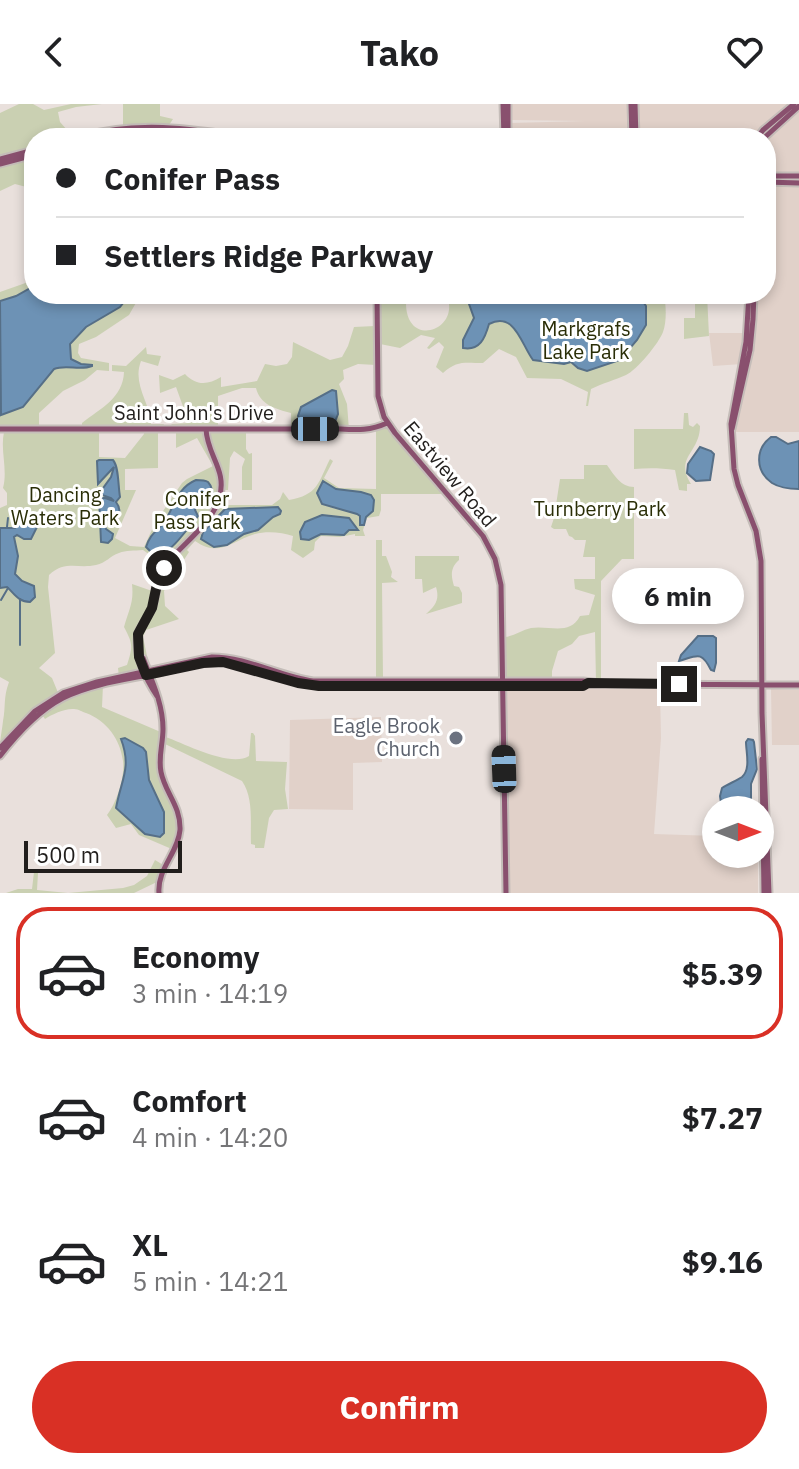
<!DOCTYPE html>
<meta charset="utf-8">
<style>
body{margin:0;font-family:"IBM Plex Sans",sans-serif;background:#f2f2f2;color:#202124;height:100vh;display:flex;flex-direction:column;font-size:30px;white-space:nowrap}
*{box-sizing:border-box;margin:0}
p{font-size:26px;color:#757577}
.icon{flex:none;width:44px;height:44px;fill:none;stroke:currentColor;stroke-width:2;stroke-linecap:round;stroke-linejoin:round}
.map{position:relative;height:789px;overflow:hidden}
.panel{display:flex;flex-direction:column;background:#fff;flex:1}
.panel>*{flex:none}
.guide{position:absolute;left:24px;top:24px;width:752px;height:176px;border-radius:32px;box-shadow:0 4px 12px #0003;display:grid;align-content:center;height:176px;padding:0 32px;background:#fff}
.needle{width:52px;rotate:90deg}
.buttons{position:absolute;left:702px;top:692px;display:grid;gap:16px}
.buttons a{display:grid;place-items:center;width:72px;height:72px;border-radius:50%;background:#fff;box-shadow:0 4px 12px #0003;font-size:40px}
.scale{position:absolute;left:24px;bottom:20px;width:158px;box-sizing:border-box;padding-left:8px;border:4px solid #211e1c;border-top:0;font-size:22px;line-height:28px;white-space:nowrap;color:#211e1c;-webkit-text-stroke:6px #fff;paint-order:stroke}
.end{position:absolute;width:36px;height:36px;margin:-18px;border:10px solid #211e1c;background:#fff;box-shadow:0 0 0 4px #fff}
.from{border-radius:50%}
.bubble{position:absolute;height:56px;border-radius:28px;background:#fff;box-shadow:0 4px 12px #0003;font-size:26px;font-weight:700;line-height:56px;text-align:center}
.car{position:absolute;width:24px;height:48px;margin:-24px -12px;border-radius:10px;box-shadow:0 0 6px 2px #0007;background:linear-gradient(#222 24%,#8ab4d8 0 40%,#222 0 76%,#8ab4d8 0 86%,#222 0)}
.guide b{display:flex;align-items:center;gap:28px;height:76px;font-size:30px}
.guide b+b{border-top:2px solid #e0e0e0}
.guide i{width:20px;height:20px;background:#202124}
ul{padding:14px 0 0;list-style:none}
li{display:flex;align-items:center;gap:24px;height:132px;margin:0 16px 12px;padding:0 16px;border:4px solid transparent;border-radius:32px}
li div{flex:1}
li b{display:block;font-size:30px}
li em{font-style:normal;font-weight:700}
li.current{border-color:#d93025}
li>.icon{width:72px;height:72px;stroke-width:1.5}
.action{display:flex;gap:16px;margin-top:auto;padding:16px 32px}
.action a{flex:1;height:92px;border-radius:48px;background:#d93025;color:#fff;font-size:32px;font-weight:700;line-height:92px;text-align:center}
header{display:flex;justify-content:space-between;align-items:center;height:104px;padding:0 32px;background:#fff;font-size:36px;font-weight:700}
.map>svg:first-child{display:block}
.built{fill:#e1d1c9}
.green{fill:#cad0b2}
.water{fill:#6d92b5;stroke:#566f87;stroke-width:2}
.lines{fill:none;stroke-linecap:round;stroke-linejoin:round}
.stream{stroke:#566f87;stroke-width:2}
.secondary-casing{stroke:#c5bdb9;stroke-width:9}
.secondary{stroke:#89506e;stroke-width:5}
.route{stroke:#211e1c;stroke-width:10}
.worship-dot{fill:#6b7280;stroke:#fff;stroke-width:3}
.labels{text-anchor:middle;stroke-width:6;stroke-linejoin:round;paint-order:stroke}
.park-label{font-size:20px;fill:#2a2e07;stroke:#fff}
.street-label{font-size:20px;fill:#211e1c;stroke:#fff}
.worship-label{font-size:20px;fill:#5b616d;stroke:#fff;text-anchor:end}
</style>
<header><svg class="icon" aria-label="back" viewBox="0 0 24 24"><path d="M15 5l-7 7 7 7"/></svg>Tako<svg class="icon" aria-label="heart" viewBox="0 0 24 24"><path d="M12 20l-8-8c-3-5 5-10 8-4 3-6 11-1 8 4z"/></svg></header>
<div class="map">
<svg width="799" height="789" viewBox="0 0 799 789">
<rect width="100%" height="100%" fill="#e9e0dc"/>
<path class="built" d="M509 0H631L632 34H509L510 19 585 17 510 16Z
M636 0H792L754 34H638Z
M799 3V70L766 69V34Z
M766 78 799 79V328H732L750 246 754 190H766Z
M709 229H747L742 260 713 262Z
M508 584 660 585 661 634 654 730 716 732V750H758V789H509L506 587Z
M771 585 799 586V641H772Z
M381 613 382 658 353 659V706L289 705 290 616Z"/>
<path class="green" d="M19 0H33L44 6 71 0H102L76 3 58 8 60 18 67 26 65 34H34V44L0 54V9Z
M123 0H160V12L173 15 169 21 123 22Z
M28 55 32 56 34 62V85L15 80 0 87V63Z
M34 176V190H141L129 211 96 233 79 240 78 249 81 254 109 259V267L97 266 85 276 63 287 39 309V324H0V188Z
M446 190H664C666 201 667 217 663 228 659 239 637 266 626 271 615 276 603 279 591 285L588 302H586L588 288 561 275 527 274 516 253 499 245 483 259C465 259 457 256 443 269L436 263 444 243 439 238 429 245 427 244 435 234 421 231 400 244 380 240 379 199H406C406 246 463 226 446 190Z
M695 190H707L709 232 684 235V214H695Z
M375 222 376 261 358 260 343 266 344 275 339 280 347 300 349 326 291 325V309C276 305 260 301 256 284H242L218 292V325H246V345L249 350 252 349V386H242V363L245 355 234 347 230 354 228 386H224L223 401H272L280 395 283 388 289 396C318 391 318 379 330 355L333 357 324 374 339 384 376 385V326L385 322 444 390H381V406L379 412 367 414 363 426 365 432H355V430L340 433 321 432 315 438 314 446 303 454 291 446 293 432C282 428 266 427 255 430 231 437 220 454 195 437L187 446 189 448 164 487 165 502 179 515 146 526 143 533 150 566 119 573 118 564 127 561C133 542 133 540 124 523 129 505 134 499 132 480L155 488 159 475 156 473 161 459 143 446C134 447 126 446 119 449 110 452 106 459 96 461 78 465 65 456 49 471L48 483 55 549 39 564 52 574 59 591 35 607 0 644C0 634 2 627 3 617 6 602 3 594 9 578L0 573V404L7 401V389L3 384C8 365 0 347 4 328L99 325V353L125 354 144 330V325H158V364L125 365V386H136L115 434 130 442 144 443 155 419 182 379 187 375 213 362 197 334 176 344V325L171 320 189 319 176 283 160 289 159 271 173 276 185 270C196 282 208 281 221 273V283L257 277 265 260 276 262 287 260 292 253 293 238 330 256 342 253 348 242 354 223Z
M146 243 147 250 161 252 158 262 141 257C132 280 150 298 151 320H164L163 322 82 323V319C101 304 123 294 124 268L112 267V261L126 262Z
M684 309H688L689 321 693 323 697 319 700 322C700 349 674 353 691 380H687V387L679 386 675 366C661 364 648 364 634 365V325H683Z
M584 361H607C614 371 621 383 634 383V455H622L601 477V578H596L595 528 579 532 572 540 558 547 552 567V576L506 574 505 533C514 532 522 526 531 524 549 521 570 532 580 512L589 511 595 491 575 485 574 475H595V453H583L586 436H575L572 433 569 432 566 425H554L551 423 554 414 560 375H584Z
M376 436H382V452H386L392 468 391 473 398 478 382 479 383 575H376Z
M415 452H459V456C450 464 451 472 454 482L459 483 462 489V499L426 510C435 502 440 496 436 483L423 489 422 475H415Z
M103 581 102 603 163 629 160 664 179 716 174 746 139 731 131 720 116 724 107 711C117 698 125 673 123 657 120 635 107 617 86 609 82 608 79 605 74 605 66 604 52 610 45 615L41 609 65 593Z
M251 629H253L255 632 256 657 287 658 285 685 288 705 274 706 269 714 264 744H255V741L251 740C250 720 254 694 242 677L165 640 166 633C185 640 231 664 249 652Z
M155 756 165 762 159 777 134 789H6L18 785H32L34 768 38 769 37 786 68 789 123 784 134 781 147 772Z"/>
<path class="water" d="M34 182V190H130L120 203 86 223 70 240 71 255 81 260 92 261V262C80 267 66 260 54 265L23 303 1 311 0 197 16 192Z
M462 190H561L564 192 580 190H638L646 202V221L637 236 620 256 587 267 578 264 571 258 564 260 533 256C521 240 515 207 489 220 485 234 480 247 463 244V236L474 214 469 200Z
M332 286 336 287 338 310 334 320 318 322 301 319 298 312 301 303Z
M771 333H776L788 340 799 337V385C790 385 780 384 772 379 755 367 755 345 771 333Z
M700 343 711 347 714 350 710 376 696 377 687 369 688 360Z
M99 356H113C119 363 118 382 120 393L116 398C120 403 121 411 116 416H104L106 425 113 430 112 435 108 439 101 438 99 394H105L114 397 111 394 102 391 101 387 111 373 114 363 98 380 97 357Z
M196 376C199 376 205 376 208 378 212 382 215 392 210 396 206 398 201 398 197 399L195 406 198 412C186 426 175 444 159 452L154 451 146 443C151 428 157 428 165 417 175 401 177 384 196 376Z
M323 377 336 385 361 388 371 391 374 396 373 407 366 413 364 421H360V412L357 410 322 400 317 389Z
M278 403 281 407 280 410 273 413 258 426 244 430 227 441 214 443 201 435 203 428 225 405Z
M322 411 349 414 358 426H349L344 431 321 430 309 436 301 435 300 428 305 418Z
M23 413 36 417 38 421 31 435H24L17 431 14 433 18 452 15 470 22 477 34 482 35 493 30 498C18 498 14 489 7 483L0 484V424H15L16 422V415Z
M698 532H713L716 534V559L714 567 711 566C701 546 697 552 679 557L681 551Z
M125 634 143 644 146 648 149 676 164 708V729L160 733 145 730 116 704C121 676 132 664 121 635Z
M748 635 753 636 754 638 757 665 751 680V696L746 706H722L720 692 722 684C728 680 736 677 742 673 751 665 746 648 746 638Z"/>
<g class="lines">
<path class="stream" d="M168 34H173
M7 423 8 414
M20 495V541
M1 496 8 484"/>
<defs>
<path id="secondary" d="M503 0 504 34
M508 0V34
M631 0 632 34
M635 0 636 34
M74 34C136 16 189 24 252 34
M92 34C136 25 178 27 221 34
M757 34 763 26 794 0
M764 34 799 2
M0 55 34 46
M0 60 34 51
M766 72H799
M766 78 799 79
M377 190 378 292 384 313 395 329 483 432 495 455 501 481 506 789
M749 190 746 238 731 320 734 365 738 381 756 427 761 457 762 609 769 789
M0 325H339C357 326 370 327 387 319
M732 325 750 246 753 215 754 190
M143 554C152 577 163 600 163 625 163 640 158 653 161 668 165 689 181 702 180 726 178 749 157 765 159 789
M157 592C146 576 133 549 138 529 141 519 150 512 153 502 158 486 158 471 169 457 185 438 212 419 219 395 228 366 207 352 206 325
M0 644 35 607 63 589 97 578 212 553C247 553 279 572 313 577H583L610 580 799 581
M0 652C17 630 38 607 63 594 93 579 131 575 163 568 183 563 204 556 224 558 256 562 286 578 319 582H583L587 580
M762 655 764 789"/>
</defs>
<use href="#secondary" class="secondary-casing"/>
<use href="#secondary" class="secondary"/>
</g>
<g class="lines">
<path class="route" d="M164 464 157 480 152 504 138 530 139 553 146 571 203 559 223 558 298 579 319 582H583L588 579 679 580"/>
</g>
<circle class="worship-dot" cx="456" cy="634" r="8"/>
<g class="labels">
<g class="park-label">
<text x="586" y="232">Markgrafs<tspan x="586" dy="23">Lake Park</tspan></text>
<text x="65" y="398">Dancing<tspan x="65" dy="23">Waters Park</tspan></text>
<text x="197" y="402">Conifer<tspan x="197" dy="23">Pass Park</tspan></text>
<text x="600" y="412">Turnberry Park</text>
</g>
<g class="street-label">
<text x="194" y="316">Saint John's Drive</text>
<text transform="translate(450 370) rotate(50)" y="7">Eastview Road</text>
</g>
<g class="worship-label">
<text x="440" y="629">Eagle Brook<tspan x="440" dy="23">Church</tspan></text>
</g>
</g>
</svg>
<div class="buttons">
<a><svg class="needle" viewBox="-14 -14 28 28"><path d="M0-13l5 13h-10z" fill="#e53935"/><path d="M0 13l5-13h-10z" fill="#757577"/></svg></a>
</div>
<div class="scale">500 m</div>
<i class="end from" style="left:164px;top:464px"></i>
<i class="end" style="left:679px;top:580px"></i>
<div class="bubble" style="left:612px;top:464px;width:132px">6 min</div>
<i class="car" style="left:315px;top:325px;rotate:90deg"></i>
<i class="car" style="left:504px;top:665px;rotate:358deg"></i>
<div class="guide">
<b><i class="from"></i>Conifer Pass</b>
<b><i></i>Settlers Ridge Parkway</b>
</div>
</div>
<section class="panel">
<ul>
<li class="current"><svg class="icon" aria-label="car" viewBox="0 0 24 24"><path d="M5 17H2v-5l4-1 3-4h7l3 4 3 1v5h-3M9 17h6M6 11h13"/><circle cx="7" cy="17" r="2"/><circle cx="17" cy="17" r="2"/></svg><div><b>Economy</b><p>3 min · 14:19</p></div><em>$5.39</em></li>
<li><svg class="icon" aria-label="car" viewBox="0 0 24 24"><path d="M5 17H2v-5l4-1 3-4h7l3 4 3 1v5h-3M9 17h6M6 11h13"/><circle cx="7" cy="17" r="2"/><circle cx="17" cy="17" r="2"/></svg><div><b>Comfort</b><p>4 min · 14:20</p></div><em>$7.27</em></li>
<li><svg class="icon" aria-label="car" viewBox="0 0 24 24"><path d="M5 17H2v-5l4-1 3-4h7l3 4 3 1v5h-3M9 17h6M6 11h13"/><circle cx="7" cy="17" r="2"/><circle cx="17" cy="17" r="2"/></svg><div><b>XL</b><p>5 min · 14:21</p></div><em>$9.16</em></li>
</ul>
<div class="action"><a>Confirm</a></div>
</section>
